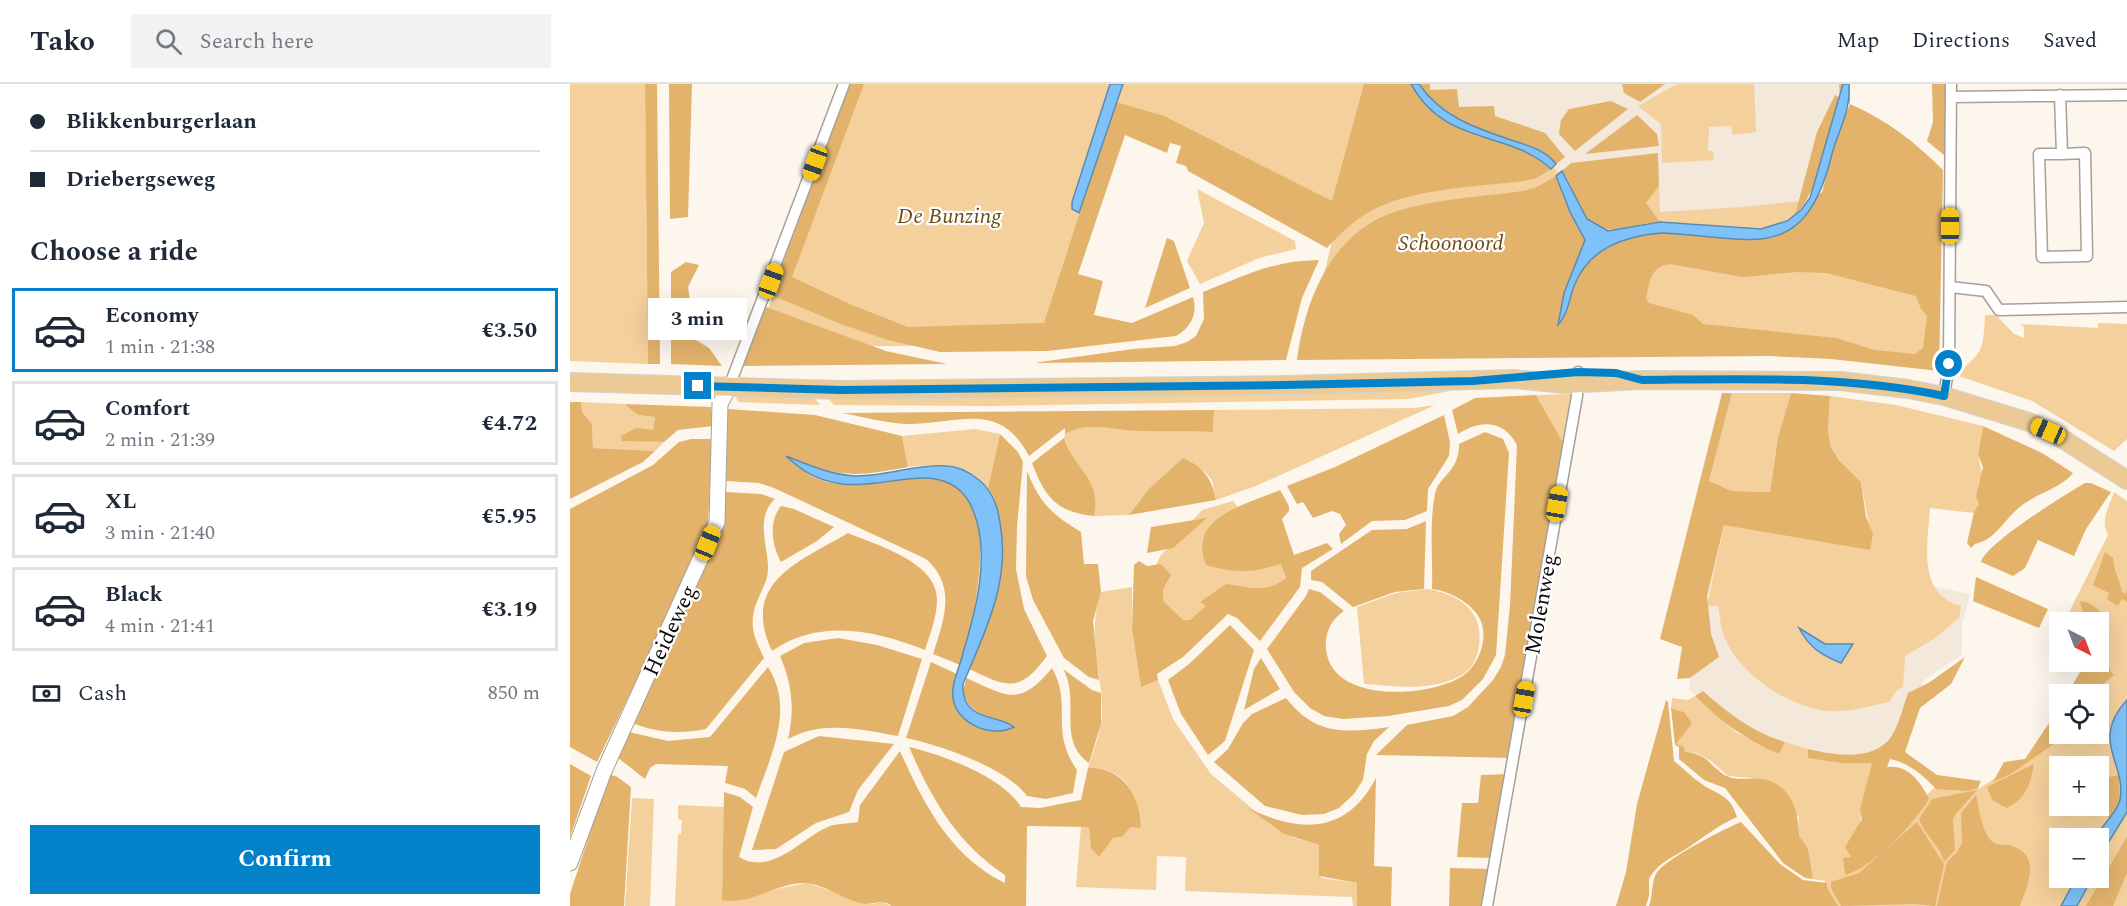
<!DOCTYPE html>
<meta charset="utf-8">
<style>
body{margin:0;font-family:Spectral,serif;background:#f2f2f3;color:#1f2937;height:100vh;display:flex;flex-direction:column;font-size:22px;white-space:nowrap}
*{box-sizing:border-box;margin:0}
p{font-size:20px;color:#747a83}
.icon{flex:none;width:33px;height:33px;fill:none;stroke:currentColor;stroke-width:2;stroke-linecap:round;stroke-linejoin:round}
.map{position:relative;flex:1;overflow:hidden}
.panel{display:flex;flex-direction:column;background:#fff;width:570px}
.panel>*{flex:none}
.hud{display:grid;align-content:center;height:132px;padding:0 30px;background:#fff}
.needle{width:39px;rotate:138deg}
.buttons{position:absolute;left:1479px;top:528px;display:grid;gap:12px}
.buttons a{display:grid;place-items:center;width:60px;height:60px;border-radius:0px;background:#fff;box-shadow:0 6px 24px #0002;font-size:30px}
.end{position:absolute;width:27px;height:27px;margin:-14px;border:8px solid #0382ca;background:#fff;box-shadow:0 0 0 3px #fff}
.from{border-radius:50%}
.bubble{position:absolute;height:42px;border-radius:0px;background:#fff;box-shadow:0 6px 24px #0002;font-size:20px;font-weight:700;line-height:42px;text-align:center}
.car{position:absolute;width:18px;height:36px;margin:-18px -9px;border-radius:8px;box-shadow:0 0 4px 2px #0007;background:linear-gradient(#f5c518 24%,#345 0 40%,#f5c518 0 76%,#345 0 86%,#f5c518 0)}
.hud b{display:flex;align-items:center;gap:21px;height:57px;font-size:22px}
.hud b+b{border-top:2px solid #e0e1e3}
.hud i{width:15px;height:15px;background:#1f2937}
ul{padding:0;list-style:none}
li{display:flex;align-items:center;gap:18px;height:84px;margin:0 12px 9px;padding:0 18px;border:3px solid #e0e1e3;border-radius:0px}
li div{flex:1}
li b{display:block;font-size:22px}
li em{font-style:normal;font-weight:700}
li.current{border-color:#0382ca}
li>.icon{width:54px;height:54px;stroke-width:1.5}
h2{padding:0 30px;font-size:27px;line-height:72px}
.pay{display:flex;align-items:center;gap:15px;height:66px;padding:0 30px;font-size:22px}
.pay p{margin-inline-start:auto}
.button{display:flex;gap:12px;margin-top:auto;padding:12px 30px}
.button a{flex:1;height:69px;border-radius:0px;background:#0382ca;color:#fff;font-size:24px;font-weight:700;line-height:69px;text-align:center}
header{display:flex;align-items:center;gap:36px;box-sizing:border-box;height:84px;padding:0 30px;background:#fff;border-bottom:2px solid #e0e1e3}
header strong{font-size:28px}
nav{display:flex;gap:33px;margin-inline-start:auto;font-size:21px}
.search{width:420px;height:54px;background:#f2f2f3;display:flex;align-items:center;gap:15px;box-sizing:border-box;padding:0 21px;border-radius:0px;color:#747a83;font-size:22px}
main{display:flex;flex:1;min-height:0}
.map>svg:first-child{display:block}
.built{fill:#f3e8d9}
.green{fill:#f3d09c;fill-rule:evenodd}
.forest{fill:#e3b36c;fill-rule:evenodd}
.water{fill:#7ec2f9;stroke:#5c8bb1;stroke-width:1.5}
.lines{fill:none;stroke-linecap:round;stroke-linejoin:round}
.street-casing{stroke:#a6a099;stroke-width:13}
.secondary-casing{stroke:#a6a099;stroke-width:17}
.primary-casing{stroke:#d3d3d3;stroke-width:20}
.street{stroke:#fff;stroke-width:10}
.secondary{stroke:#fff;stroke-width:15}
.primary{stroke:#ecca95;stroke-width:18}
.route{stroke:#0382ca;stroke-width:8}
.labels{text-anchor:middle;stroke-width:4.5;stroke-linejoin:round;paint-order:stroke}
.park-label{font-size:22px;font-style:italic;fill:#6c4c17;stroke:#fff}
.street-label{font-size:22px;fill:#0d0b09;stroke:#fff}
</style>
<header>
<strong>Tako</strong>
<div class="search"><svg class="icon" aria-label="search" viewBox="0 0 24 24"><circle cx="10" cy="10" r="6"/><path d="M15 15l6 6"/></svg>Search here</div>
<nav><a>Map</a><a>Directions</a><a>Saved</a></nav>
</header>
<main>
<section class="panel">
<div class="hud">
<b><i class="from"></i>Blikkenburgerlaan</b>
<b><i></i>Driebergseweg</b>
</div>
<h2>Choose a ride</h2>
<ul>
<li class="current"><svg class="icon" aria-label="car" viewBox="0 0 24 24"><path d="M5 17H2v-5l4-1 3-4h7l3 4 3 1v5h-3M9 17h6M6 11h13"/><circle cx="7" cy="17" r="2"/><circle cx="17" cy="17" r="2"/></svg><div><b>Economy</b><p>1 min · 21:38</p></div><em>€3.50</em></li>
<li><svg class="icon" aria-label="car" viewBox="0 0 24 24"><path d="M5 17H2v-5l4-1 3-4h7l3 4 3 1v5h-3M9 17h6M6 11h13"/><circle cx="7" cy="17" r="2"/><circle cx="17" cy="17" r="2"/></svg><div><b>Comfort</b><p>2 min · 21:39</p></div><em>€4.72</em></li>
<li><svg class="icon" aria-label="car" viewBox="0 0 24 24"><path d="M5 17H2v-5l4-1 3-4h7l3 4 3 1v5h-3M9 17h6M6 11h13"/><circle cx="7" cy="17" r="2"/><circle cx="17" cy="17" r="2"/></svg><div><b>XL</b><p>3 min · 21:40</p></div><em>€5.95</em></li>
<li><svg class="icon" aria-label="car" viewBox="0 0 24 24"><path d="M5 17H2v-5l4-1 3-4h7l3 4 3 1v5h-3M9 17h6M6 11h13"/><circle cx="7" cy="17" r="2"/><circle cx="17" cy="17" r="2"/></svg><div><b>Black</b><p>4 min · 21:41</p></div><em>€3.19</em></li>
</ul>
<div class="pay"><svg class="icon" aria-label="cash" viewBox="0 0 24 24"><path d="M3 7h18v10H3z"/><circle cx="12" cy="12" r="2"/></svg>Cash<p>850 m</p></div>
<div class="button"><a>Confirm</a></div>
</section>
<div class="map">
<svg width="1557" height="822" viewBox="0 0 1557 822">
<rect width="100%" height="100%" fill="#fcf6ed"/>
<path class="built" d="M846 0H1275L1247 108 1223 139 1035 158Z
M1138 455 1400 510 1392 541V571L1355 595 1320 661 1296 672H1248L1172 647 1119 606Z"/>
<path class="green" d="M0 0H75L78 280 0 277Z
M284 0H846L970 70 994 94 1016 141 1187 151 1366 82 1364 283 751 202 769 130 551 26 473 262H299L197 227Z
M1107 0H1184L1186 48 1163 51 1161 42 1139 43 1138 67H1143L1144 76 1092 79 1091 40 1068 22Z
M1089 102 1090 128 1173 123 1229 117 1225 131 1204 143 1191 145 1090 138 1076 119Z
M627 105 725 157 726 165 689 174 630 200 617 177 634 139Z
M1415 231H1426L1444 250 1454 254V243L1450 240 1528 244V239L1557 240V355L1544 367 1462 317 1386 291C1413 267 1413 268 1415 231Z
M885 306 838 315 423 322 264 321 255 311Z
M1162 309H1221L1208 353 1200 408 1162 407 1139 397Z
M1002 310 995 362 966 311Z
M165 311H242L250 321 168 318Z
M1260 312 1326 321 1413 342 1408 371 1412 390 1408 402 1409 420 1404 429 1360 424C1358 459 1346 510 1391 522L1389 534 1365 554 1335 572 1333 603 1327 606 1319 618C1297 623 1273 630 1251 626 1212 619 1166 587 1153 549 1150 541 1150 530 1148 522H1137L1154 441 1300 446 1291 398 1268 375 1261 363 1258 347Z
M11 318 54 320 68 331 85 333 83 346 52 352V356L94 358 85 367 23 364 22 340 12 328Z
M865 321 686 402 646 416 642 396 634 387 578 406 559 431 524 432C530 403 502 379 494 354L495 350C519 337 542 345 567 347 592 348 618 347 643 348L644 326 845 324Z
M405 345 430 350 418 404C396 380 368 379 338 383L332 352Z
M1544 408 1557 417V822H1229L1256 797 1243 795 1238 764 1228 752 1229 733 1182 694 1158 692 1141 677 1127 669 1115 668 1106 660 1114 628 1101 624 1102 614 1118 616 1125 612 1166 648 1209 670 1215 658 1238 665V674L1302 679 1290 738 1344 723 1365 703 1410 704 1455 675 1482 642 1490 650H1528V610H1500L1528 578V538H1506L1499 528 1538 451C1530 436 1539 423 1544 408ZM1490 682H1528V722H1490ZM1490 754H1528V794H1490Z
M663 417 687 448 699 484 711 479 716 494 704 503 690 506 616 542 570 511 591 471 632 426Z
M562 503V545L571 602 588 596 603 635 641 690 705 744 724 754 749 761 751 794 787 799V822H783L782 813 615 807 616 773 587 772 586 806 506 803 511 742 519 743 521 753 538 760 543 754 552 753 561 743H571C566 710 558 683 518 684 524 665 533 644 532 624 531 582 517 551 531 508Z
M858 505C890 511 914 527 909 562 907 575 902 586 890 592 860 608 826 602 794 600L787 523 826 509Z
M62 714 84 715 80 822H55Z
M108 721 154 723 152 816 237 799 302 820 311 818 322 822H105L108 750H111L112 736 108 735Z"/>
<path class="forest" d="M75 0H87L90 280H78Z
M99 0H122L118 133 100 135Z
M280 0H294L222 193 282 221 338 243 474 239 546 18 594 32 762 117 794 0H841C876 63 936 45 981 85L967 94 954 97C906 103 832 104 791 133 779 141 767 153 757 164L618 87 616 82 606 79 611 62 600 59 597 69 555 51 508 190 533 197 524 231 562 239 623 213C628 229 621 244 606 252L477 267 370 268 318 256 271 240 201 211Z
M849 0H860V6L887 5 889 23 924 22 925 32 975 49 995 73 986 80C975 65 955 61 938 55 902 43 872 31 849 0Z
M1052 0H1095L1070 18 1054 9Z
M1269 0H1280V20C1317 36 1345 58 1373 86L1369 287 1261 275 1200 272 727 276C734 223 755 165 804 137 840 116 911 113 953 107L967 103 986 92 995 118 1015 156 994 209 989 240 994 234C1000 221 1001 206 1008 193 1022 162 1060 152 1092 149L1202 154 1252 108 1266 54 1280 20 1270 15C1260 45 1247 113 1225 131L1247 48 1265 11 1270 14ZM1100 180 1173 193 1227 188 1256 189 1346 212 1351 225 1357 232 1353 264 1345 270 1304 266 1266 254 1133 240 1123 231 1079 219 1076 215C1080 197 1080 183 1100 180Z
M1362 0H1376L1375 72 1357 57 1363 38Z
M1041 17 1058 25 1005 67 989 50 991 36 999 25Z
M1067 31 1087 50 1089 62 1015 70Z
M1088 69 1089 102 1076 119 1090 138C1060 139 1029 160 1010 125 1004 112 1001 98 992 87L1001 79Z
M597 154 604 157 620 204 575 224Z
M749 176 732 214 716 276 463 279 563 265 605 262 617 258 626 252 634 235 633 208C677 191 701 177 749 176Z
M116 178 129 181 118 203 121 224 116 250 139 264 152 282 101 280V188Z
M196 223 316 267 377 280 173 282Z
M1152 309H1162L1139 397 1162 407 1200 408 1208 353 1221 309 1260 312 1258 347 1261 363 1268 375 1291 398 1296 433 1303 450 1300 466 1154 441 1137 512 1141 550 1149 573 1120 594 1107 595 1112 563 1090 555Z
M966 311 995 362 942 674 806 671 837 641 883 632 898 623 923 596 931 583 935 571 940 521 947 361C933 335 910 336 888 350L882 326 905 314Z
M0 318H11L12 328 22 340 23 364 85 367 73 378 0 415Z
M54 320 141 323 143 342 108 346 94 358 52 357 51 352 66 344 83 346 85 333 68 331Z
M158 325 245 331 332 352 338 383C286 393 268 394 219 373 226 379 235 389 244 393 267 405 300 401 325 397 341 395 359 391 375 396 435 412 403 541 390 581L363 570C374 536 387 502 356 475L204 404 189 399 156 397Z
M644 326 643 348C618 347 593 348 568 347 542 346 519 337 495 350V344L459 372C430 317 391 339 341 340 317 340 295 333 272 329Z
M874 331 880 358 879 372 858 405 857 427 835 436 802 437 771 460 769 450 776 441 770 430 762 427 743 434 733 418 727 420 717 402 765 383Z
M1413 342 1472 369 1503 389C1490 405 1467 409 1451 422 1435 434 1426 456 1405 460L1401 464 1397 459 1404 428 1409 420 1406 412 1413 383 1408 371Z
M915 348 933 355 939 369 926 571 913 595 892 616 879 622 818 632 773 635 754 632 740 624 724 608 697 565 736 512 739 505 750 508 774 527C759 537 753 553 757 571 768 619 858 613 891 593 910 582 922 548 906 529 896 516 878 507 862 505 863 474 859 440 865 410 869 391 889 389 889 360Z
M430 350 448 368 453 378 447 443 446 485 454 525 477 572C449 610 437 603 399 585 418 536 440 493 430 439 428 427 426 414 418 404Z
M494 354C504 385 532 395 524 432 486 428 475 413 462 379Z
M121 355H142L138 439 132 460 27 678 0 663V425L83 381 109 358Z
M613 374C633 383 642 394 646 416L559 431 578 406Z
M457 387C470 419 481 430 511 448L514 480H528L531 508 523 537 529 596 519 593 494 574 463 516 456 492Z
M1515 399H1521L1541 408 1516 445 1504 472 1468 456 1455 484 1443 492 1411 478C1415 460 1496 410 1515 399Z
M710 406 719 422V427L712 435 724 471 757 459 763 465 732 484 730 503 690 557 667 534 658 530 613 573 587 590 588 596 571 603 562 545 564 481 569 477 577 482 591 480 601 491 593 505V517L613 536H620L636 522 630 518 656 500C680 503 696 510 716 494L711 480C684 489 663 489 636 481 617 432 676 421 710 406Z
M155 408 191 410 205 415C184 434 199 464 198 486 198 503 180 519 183 544 184 554 190 565 194 574L136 645C113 650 85 649 63 639L151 448Z
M211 422 224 425 264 443 247 457 211 478C202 462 198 438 211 422Z
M637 434 603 464 577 469 581 443Z
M856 437 854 505 825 508 783 523 752 498 741 496V487L802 446 837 445Z
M278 449C306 461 368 478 367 516 367 533 360 550 355 566 305 546 249 534 202 567 170 498 229 478 278 449Z
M1535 468 1543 474C1543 486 1550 496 1552 508L1555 510 1557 506V518L1552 515 1548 522 1537 515 1539 509 1523 501Z
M1406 493 1478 525 1469 544 1403 517Z
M1510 517C1519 518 1525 522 1530 528 1548 551 1529 575 1544 591L1521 610H1497L1516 578H1528V538H1515Z
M660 541 684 566 655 657 638 671 611 630 598 596 619 580Z
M268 554 307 561 352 575 328 652C291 645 252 636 218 655 225 625 222 600 210 572L234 559Z
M1395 573 1381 600 1350 624 1335 668 1367 691 1411 697 1408 704 1398 707 1366 705C1353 691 1339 679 1320 675L1317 683C1338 680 1351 698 1359 715 1344 740 1304 783 1275 791L1273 774 1281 773 1275 763 1292 735 1290 726 1302 679H1272L1238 674V665C1264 671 1303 678 1321 653 1329 641 1333 623 1338 609L1360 598Z
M691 574 710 605 674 626 684 585Z
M361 578 387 590 384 598 392 634 442 640C420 636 400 631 393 608L396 594C437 612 449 624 482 584 503 621 479 646 507 686L503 709 476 715 457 712C437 684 370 661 336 654Z
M198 583C225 625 201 671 186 714L175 705 155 699 158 682 86 680 80 684 75 695 47 673 59 648 98 657 140 653Z
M493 585 522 606 531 609V640L519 679C486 656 511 616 493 585Z
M1133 607C1158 629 1182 648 1215 658L1209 670C1176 656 1150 637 1125 612Z
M716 614C746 652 775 649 819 643L804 657 797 670 793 696 784 710 769 724 754 730 732 731 695 722 644 678 658 665 673 639 682 630Z
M1096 616 1098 618 1104 677C1115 686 1126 697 1138 704 1153 712 1161 714 1167 733 1149 741 1135 752 1119 763 1103 774 1088 778 1079 795V812L1076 822H1046L1056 788 1067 720Z
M1101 624 1114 628 1122 639 1106 660 1114 663 1115 668C1141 670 1140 685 1159 693 1169 697 1181 693 1192 695 1221 700 1229 727 1229 752L1238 764 1243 795 1235 794 1213 779 1155 704 1134 696 1109 675V663L1105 661Z
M1489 624 1492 650 1488 657 1441 690 1423 698 1434 678 1455 675Z
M249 652 324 660 288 706 279 728 246 739 206 765 182 766 214 668Z
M339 663C373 671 433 693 451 723L470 724 511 716 518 684C554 683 570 712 571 744L561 743 552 753 543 754 529 773 521 764 519 743 457 742 456 822H322C312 814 301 822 290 819 271 814 253 799 233 799 204 800 179 822 152 816L154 708 170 713 183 723 169 773C203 793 233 752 260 742 269 739 279 740 288 738L290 721 330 667C354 721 381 773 435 799V791C387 759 362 716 339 663Z
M0 680 21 692 0 753Z
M1464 680C1460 701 1457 713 1437 724L1422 716 1417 703Z
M939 690 924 774 887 773 892 719H908L911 691Z
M39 691 46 692 61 703 54 822H0V810Z
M1549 691 1550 716 1539 734 1525 722H1528L1529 698 1534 694Z
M806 694 804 782 822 783 821 822H787V799L749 792V761L714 750 678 724C730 749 776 751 806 694Z
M1407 706 1385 731 1383 736 1385 766 1374 778C1370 761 1355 752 1349 735L1362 715Z
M1406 711C1409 724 1412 751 1424 759 1429 762 1437 760 1442 762 1472 772 1457 802 1450 822H1367L1377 778 1387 768 1392 759 1391 729Z
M1171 738 1210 780 1233 796 1257 799V804L1268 822H1079C1083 811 1081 800 1086 790 1093 776 1154 745 1171 738Z
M1347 738 1374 780 1365 822 1344 820 1271 822 1261 804V798L1289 789Z
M1557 753V789L1543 822H1516Z
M880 784 922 785 916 822H879Z"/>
<path class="water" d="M540 0H553L509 129 502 125V118Z
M841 0H849C871 32 903 43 938 55 955 61 975 65 986 80L981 85C938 45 875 63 841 0Z
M1273 0H1279C1281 27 1269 44 1262 70 1234 183 1182 153 1092 149 1054 152 1019 164 1004 202 999 216 998 230 988 241L994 209 1015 156 1000 128 986 92 992 87 1017 135 1038 147 1090 138 1191 145 1217 137 1231 126 1240 114Z
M216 372C238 381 262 391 286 392 317 392 346 380 376 382 389 382 399 388 409 396 423 407 428 423 430 439 441 497 415 548 393 600 391 639 430 630 444 643 421 655 386 639 383 614 381 599 390 583 393 569 406 526 421 470 403 426 380 370 317 406 272 400 249 397 233 388 216 372Z
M1229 544 1255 560H1283L1271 579C1251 571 1239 563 1229 544Z
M1557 616V728L1529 774 1528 754H1524C1532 742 1546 730 1550 716 1557 679 1519 657 1557 616Z
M1506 794H1522L1507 822H1491Z"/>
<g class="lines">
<defs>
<path id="street" d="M1490 11 1492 70H1469L1472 173 1517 172 1515 69 1492 70
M1381 13 1557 11
M1380 203 1416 207 1429 226 1557 223
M159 303 274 0
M1374 312 1379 280 1381 0
M917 822 1007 312 1008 288"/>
<path id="secondary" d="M0 779 34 687 147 438 150 320 159 303"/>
<path id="primary" d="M0 298 271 306 714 301 944 295 994 300 1072 296 1270 297 1338 305 1374 312 1459 338 1488 352 1557 396"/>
</defs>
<use href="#street" class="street-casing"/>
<use href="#secondary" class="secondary-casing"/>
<use href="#primary" class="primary-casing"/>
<use href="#street" class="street"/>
<use href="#secondary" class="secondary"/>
<use href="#primary" class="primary"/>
</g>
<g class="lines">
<path class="route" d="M128 302 271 306 714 301 903 297 1008 288 1046 289 1072 296C1173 295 1274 291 1374 312L1379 280"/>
</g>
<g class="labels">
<g class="park-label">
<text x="379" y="139">De Bunzing</text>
<text x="881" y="166">Schoonoord</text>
</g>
<g class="street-label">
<text transform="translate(970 520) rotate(-80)" y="8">Molenweg</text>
<text transform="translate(99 546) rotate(-65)" y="8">Heideweg</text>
</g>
</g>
</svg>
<div class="buttons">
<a><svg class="needle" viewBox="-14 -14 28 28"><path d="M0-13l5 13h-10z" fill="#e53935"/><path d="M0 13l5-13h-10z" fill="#747a83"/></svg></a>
<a><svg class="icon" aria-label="locate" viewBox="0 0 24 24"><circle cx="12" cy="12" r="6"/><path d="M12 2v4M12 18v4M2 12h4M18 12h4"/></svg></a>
<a>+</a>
<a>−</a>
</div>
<i class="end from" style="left:1379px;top:280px"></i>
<i class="end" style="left:128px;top:302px"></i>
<div class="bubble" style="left:78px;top:214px;width:99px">3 min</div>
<i class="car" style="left:245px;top:79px;rotate:200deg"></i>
<i class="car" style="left:1380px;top:142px;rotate:0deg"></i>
<i class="car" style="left:201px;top:197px;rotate:20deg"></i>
<i class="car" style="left:1478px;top:347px;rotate:294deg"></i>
<i class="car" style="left:987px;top:420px;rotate:10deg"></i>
<i class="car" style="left:138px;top:459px;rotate:22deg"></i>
<i class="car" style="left:954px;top:615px;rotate:10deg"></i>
</div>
</main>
